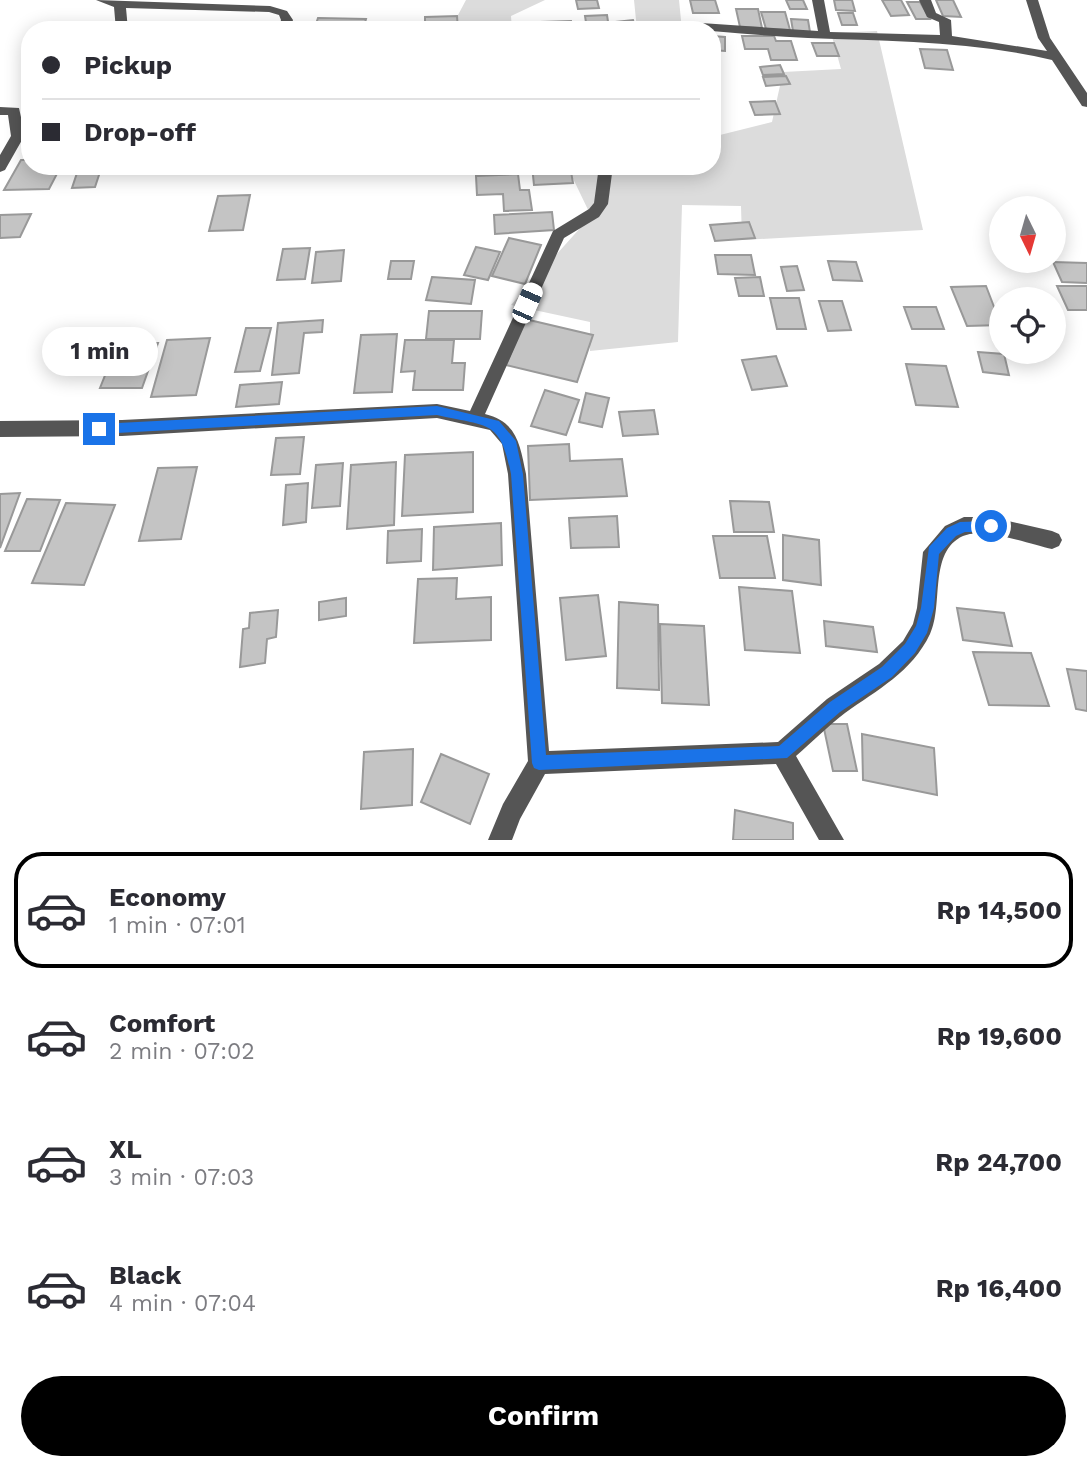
<!DOCTYPE html>
<meta charset="utf-8">
<style>
body{margin:0;font-family:"Work Sans",sans-serif;background:#f7f7f7;color:#2b2b33;height:100vh;display:flex;flex-direction:column;font-size:26px;white-space:nowrap}
*{box-sizing:border-box;margin:0}
p{font-size:23px;color:#7c7c81}
.icon{flex:none;width:38px;height:38px;fill:none;stroke:currentColor;stroke-width:2;stroke-linecap:round;stroke-linejoin:round}
.map{position:relative;height:840px;overflow:hidden}
.panel{display:flex;flex-direction:column;background:#fff;flex:1}
.panel>*{flex:none}
.hud{position:absolute;left:21px;top:21px;width:700px;height:154px;border-radius:28px;box-shadow:0 4px 18px #0003;display:grid;align-content:center;height:154px;padding:0 21px;background:#fff}
.needle{width:46px;rotate:175deg}
.fabs{position:absolute;left:989px;top:196px;display:grid;gap:14px}
.fabs a{display:grid;place-items:center;width:77px;height:77px;border-radius:50%;background:#fff;box-shadow:0 4px 18px #0003;font-size:35px}
.end{position:absolute;width:32px;height:32px;margin:-16px;border:9px solid #1a73e8;background:#fff;box-shadow:0 0 0 4px #fff}
.from{border-radius:50%}
.bubble{position:absolute;height:49px;border-radius:24px;background:#fff;box-shadow:0 4px 18px #0003;font-size:23px;font-weight:700;line-height:49px;text-align:center}
.car{position:absolute;width:21px;height:42px;margin:-21px -10px;border-radius:9px;box-shadow:0 0 5px 2px #0007;background:linear-gradient(#fff 24%,#345 0 40%,#fff 0 76%,#345 0 86%,#fff 0)}
.hud b{display:flex;align-items:center;gap:24px;height:66px;font-size:26px}
.hud b+b{border-top:2px solid #e1e1e2}
.hud i{width:18px;height:18px;background:#2b2b33}
ul{padding:12px 0 0;list-style:none}
li{display:flex;align-items:center;gap:21px;height:116px;margin:0 14px 10px;padding:0 7px;border:4px solid transparent;border-radius:28px}
li div{flex:1}
li b{display:block;font-size:26px}
li em{font-style:normal;font-weight:700}
li.active{border-color:#000}
li>.icon{width:63px;height:63px;stroke-width:1.5}
.action{display:flex;gap:14px;margin-top:auto;padding:14px 21px}
.action a{flex:1;height:80px;border-radius:42px;background:#000;color:#fff;font-size:28px;font-weight:700;line-height:80px;text-align:center}
.map>svg:first-child{display:block}
.green{fill:#dcdcdc}
.building{fill:#c4c4c4;stroke:#999;stroke-width:2}
.lines{fill:none;stroke-linecap:round;stroke-linejoin:round}
.minor{fill:#555;fill-rule:evenodd}
.route{fill:#1a73e8}
</style>
<div class="map">
<svg width="1087" height="840" viewBox="0 0 1087 840">
<rect width="100%" height="100%" fill="#fff"/>
<path class="green" d="M466 0H545L511 16 512 30H450Z
M634 0H679L682 30H637Z
M877 31 923 230 742 240 741 206 682 205 678 342 590 351V322L511 305 591 216 567 166H712V137L772 122 783 72 841 69 831 33Z"/>
<path class="building" d="M576 0H597L599 8 578 9Z
M690 0H715L719 13H693Z
M786 0H803L807 9H790Z
M834 0H852L855 11 836 10Z
M882 0H901L909 15 891 16Z
M936 0H953L961 17 943 16Z
M907 2H920L930 19H916Z
M736 9H758L762 28 740 27Z
M761 12H785L790 30 766 29Z
M838 13H853L857 25H842Z
M607 15 609 28 587 29 585 16Z
M457 16 458 30H425V17Z
M318 18 366 19 363 30H314Z
M791 19 808 20 810 32 793 31Z
M633 20 636 30H616L614 22Z
M571 21 572 30H542L541 22Z
M712 36 725 37V51L712 50Z
M742 36H774L776 41H791L797 60H771L768 49H745Z
M812 43H834L839 56H817Z
M920 49 947 50 953 70 925 68Z
M780 65 784 74 763 75 760 67Z
M786 76 790 84 766 86 763 77Z
M775 101 780 114 755 115 750 102Z
M21 160H30V166H61L49 189 4 190Z
M481 166H503V171L482 172Z
M532 166H570L573 183 534 185Z
M101 169 95 187 72 188 78 170Z
M518 174 520 190H529L532 210 504 211 503 194 477 195 476 176Z
M250 195 243 230 209 231 218 196Z
M552 212 554 230 495 234 494 215Z
M31 214 20 237 0 238V215Z
M749 222 755 238 715 241 710 225Z
M509 238 541 245 525 284 492 276Z
M476 247 500 252 488 280 464 275Z
M310 248 305 279 277 280 283 249Z
M344 250 341 281 312 283 316 252Z
M715 255H751L755 275 718 274Z
M391 261H414L411 279H388Z
M828 261 856 262 862 281 833 280Z
M1053 262 1087 263V283L1062 282Z
M797 266 804 290 787 291 781 267Z
M432 277 475 280 471 304 426 300Z
M760 277 764 296H739L735 278Z
M986 286 1001 325 967 326 951 287Z
M1057 286H1087V310H1068Z
M770 298H799L806 329H777Z
M819 301H842L851 330 828 331Z
M904 307H936L944 329H912Z
M429 311H482L480 339H426Z
M525 319 593 335 577 382 506 365Z
M323 320 322 332 304 333 299 373 272 375 278 323Z
M246 328H271L260 371 235 372Z
M397 334 392 392 354 393 361 335Z
M210 338 196 395 151 397 167 340Z
M405 340H454L452 363H465L463 390H413L415 371 401 372Z
M118 343H158L142 388H100Z
M978 352 1004 354 1009 375 983 372Z
M776 356 787 386 752 390 742 360Z
M906 364 946 366 958 407 916 405Z
M282 382 279 404 236 407 240 385Z
M545 390 579 400 566 435 531 426Z
M586 393 609 398 602 427 579 422Z
M654 410 658 434 623 436 619 412Z
M304 437 300 474 271 475 276 438Z
M569 444 570 461 622 459 627 496 530 500 528 446Z
M473 452V512L402 516 405 455Z
M396 462 394 525 347 529 351 465Z
M343 463 340 506 312 508 316 465Z
M197 467 181 539 139 541 158 468Z
M308 483 306 522 283 525 286 485Z
M20 493 0 548V494Z
M27 499 60 500 40 551H5Z
M730 501 769 502 774 532H734Z
M66 503 115 505 84 585 32 583Z
M617 516 619 547 571 548 569 518Z
M501 523 502 565 433 570 434 527Z
M422 529 421 561 387 563 388 531Z
M783 535 819 540 821 585 783 580Z
M713 536H767L775 578H720Z
M457 578 456 599 491 597V640L414 643 418 579Z
M739 587 792 591 800 653 745 650Z
M598 595 606 656 566 660 560 598Z
M346 598V616L319 620V602Z
M619 602 658 605 659 690 617 688Z
M957 608 1004 613 1012 646 963 640Z
M278 610 276 637 267 639 265 663 240 667 243 629 249 628 250 613Z
M824 621 873 627 877 652 826 646Z
M660 624 704 626 709 705 662 703Z
M973 652 1031 653 1049 706 989 705Z
M1067 669 1087 671V711L1076 709Z
M823 724H847L857 771H833Z
M862 734 934 748 937 795 863 780Z
M413 749 412 805 361 809 364 752Z
M441 754 489 774 470 824 421 802Z
M735 810 793 823V840H733Z"/>
<g class="lines">
<path class="minor" d="M96 0 270 6 287 11 293 20 290 30H278L281 20 279 15 269 12 126 8 128 30H116L114 7Z
M812 0H824L830 32 940 35 939 22 927 17 919 0H931L936 13 951 20 952 36 1047 51 1038 38 1026 0H1038L1050 38 1087 93V107L1082 106 1052 60C971 41 891 41 808 38 762 36 717 31 671 28L658 30 663 23 671 21 818 31Z
M0 107 19 108 24 131H30V139L22 140 5 170 0 172V155L11 136 8 115H0Z
M599 166H613L608 204 599 217 564 238 485 414C518 422 520 446 526 474L549 751 778 742 827 699 879 664 903 641 913 624 917 608 923 552 945 526 964 517H991L1052 531 1059 534 1062 540 1059 546 1052 549C1030 544 983 527 963 536 928 552 944 605 930 634 912 672 877 690 845 713 828 726 812 742 796 756L844 840H819L776 764 545 774 520 819 512 840H488L503 804 528 761 508 474 502 444 490 430 437 418 122 436 0 437V421L122 420 437 404 470 411 553 231 589 209 594 203Z"/>
</g>
<path class="route" d="M437 406 499 421 516 441 523 474 546 755 779 746 830 702 882 667 905 644 916 626 921 608 929 547 947 528 960 522 991 521 997 526 991 532H965L956 536 939 554 934 608 927 633 915 653 892 677 840 712 787 758 539 770 534 768 532 763 511 474C500 418 487 427 437 415L99 434 93 429 99 424Z"/>
</svg>
<div class="fabs">
<a><svg class="needle" viewBox="-14 -14 28 28"><path d="M0-13l5 13h-10z" fill="#e53935"/><path d="M0 13l5-13h-10z" fill="#7c7c81"/></svg></a>
<a><svg class="icon" aria-label="locate" viewBox="0 0 24 24"><circle cx="12" cy="12" r="6"/><path d="M12 2v4M12 18v4M2 12h4M18 12h4"/></svg></a>
</div>
<i class="end from" style="left:991px;top:526px"></i>
<i class="end" style="left:99px;top:429px"></i>
<div class="bubble" style="left:42px;top:327px;width:116px">1 min</div>
<i class="car" style="left:527px;top:303px;rotate:24deg"></i>
<div class="hud">
<b><i class="from"></i>Pickup</b>
<b><i></i>Drop-off</b>
</div>
</div>
<section class="panel">
<ul>
<li class="active"><svg class="icon" aria-label="car" viewBox="0 0 24 24"><path d="M5 17H2v-5l4-1 3-4h7l3 4 3 1v5h-3M9 17h6M6 11h13"/><circle cx="7" cy="17" r="2"/><circle cx="17" cy="17" r="2"/></svg><div><b>Economy</b><p>1 min · 07:01</p></div><em>Rp 14,500</em></li>
<li><svg class="icon" aria-label="car" viewBox="0 0 24 24"><path d="M5 17H2v-5l4-1 3-4h7l3 4 3 1v5h-3M9 17h6M6 11h13"/><circle cx="7" cy="17" r="2"/><circle cx="17" cy="17" r="2"/></svg><div><b>Comfort</b><p>2 min · 07:02</p></div><em>Rp 19,600</em></li>
<li><svg class="icon" aria-label="car" viewBox="0 0 24 24"><path d="M5 17H2v-5l4-1 3-4h7l3 4 3 1v5h-3M9 17h6M6 11h13"/><circle cx="7" cy="17" r="2"/><circle cx="17" cy="17" r="2"/></svg><div><b>XL</b><p>3 min · 07:03</p></div><em>Rp 24,700</em></li>
<li><svg class="icon" aria-label="car" viewBox="0 0 24 24"><path d="M5 17H2v-5l4-1 3-4h7l3 4 3 1v5h-3M9 17h6M6 11h13"/><circle cx="7" cy="17" r="2"/><circle cx="17" cy="17" r="2"/></svg><div><b>Black</b><p>4 min · 07:04</p></div><em>Rp 16,400</em></li>
</ul>
<div class="action"><a>Confirm</a></div>
</section>
